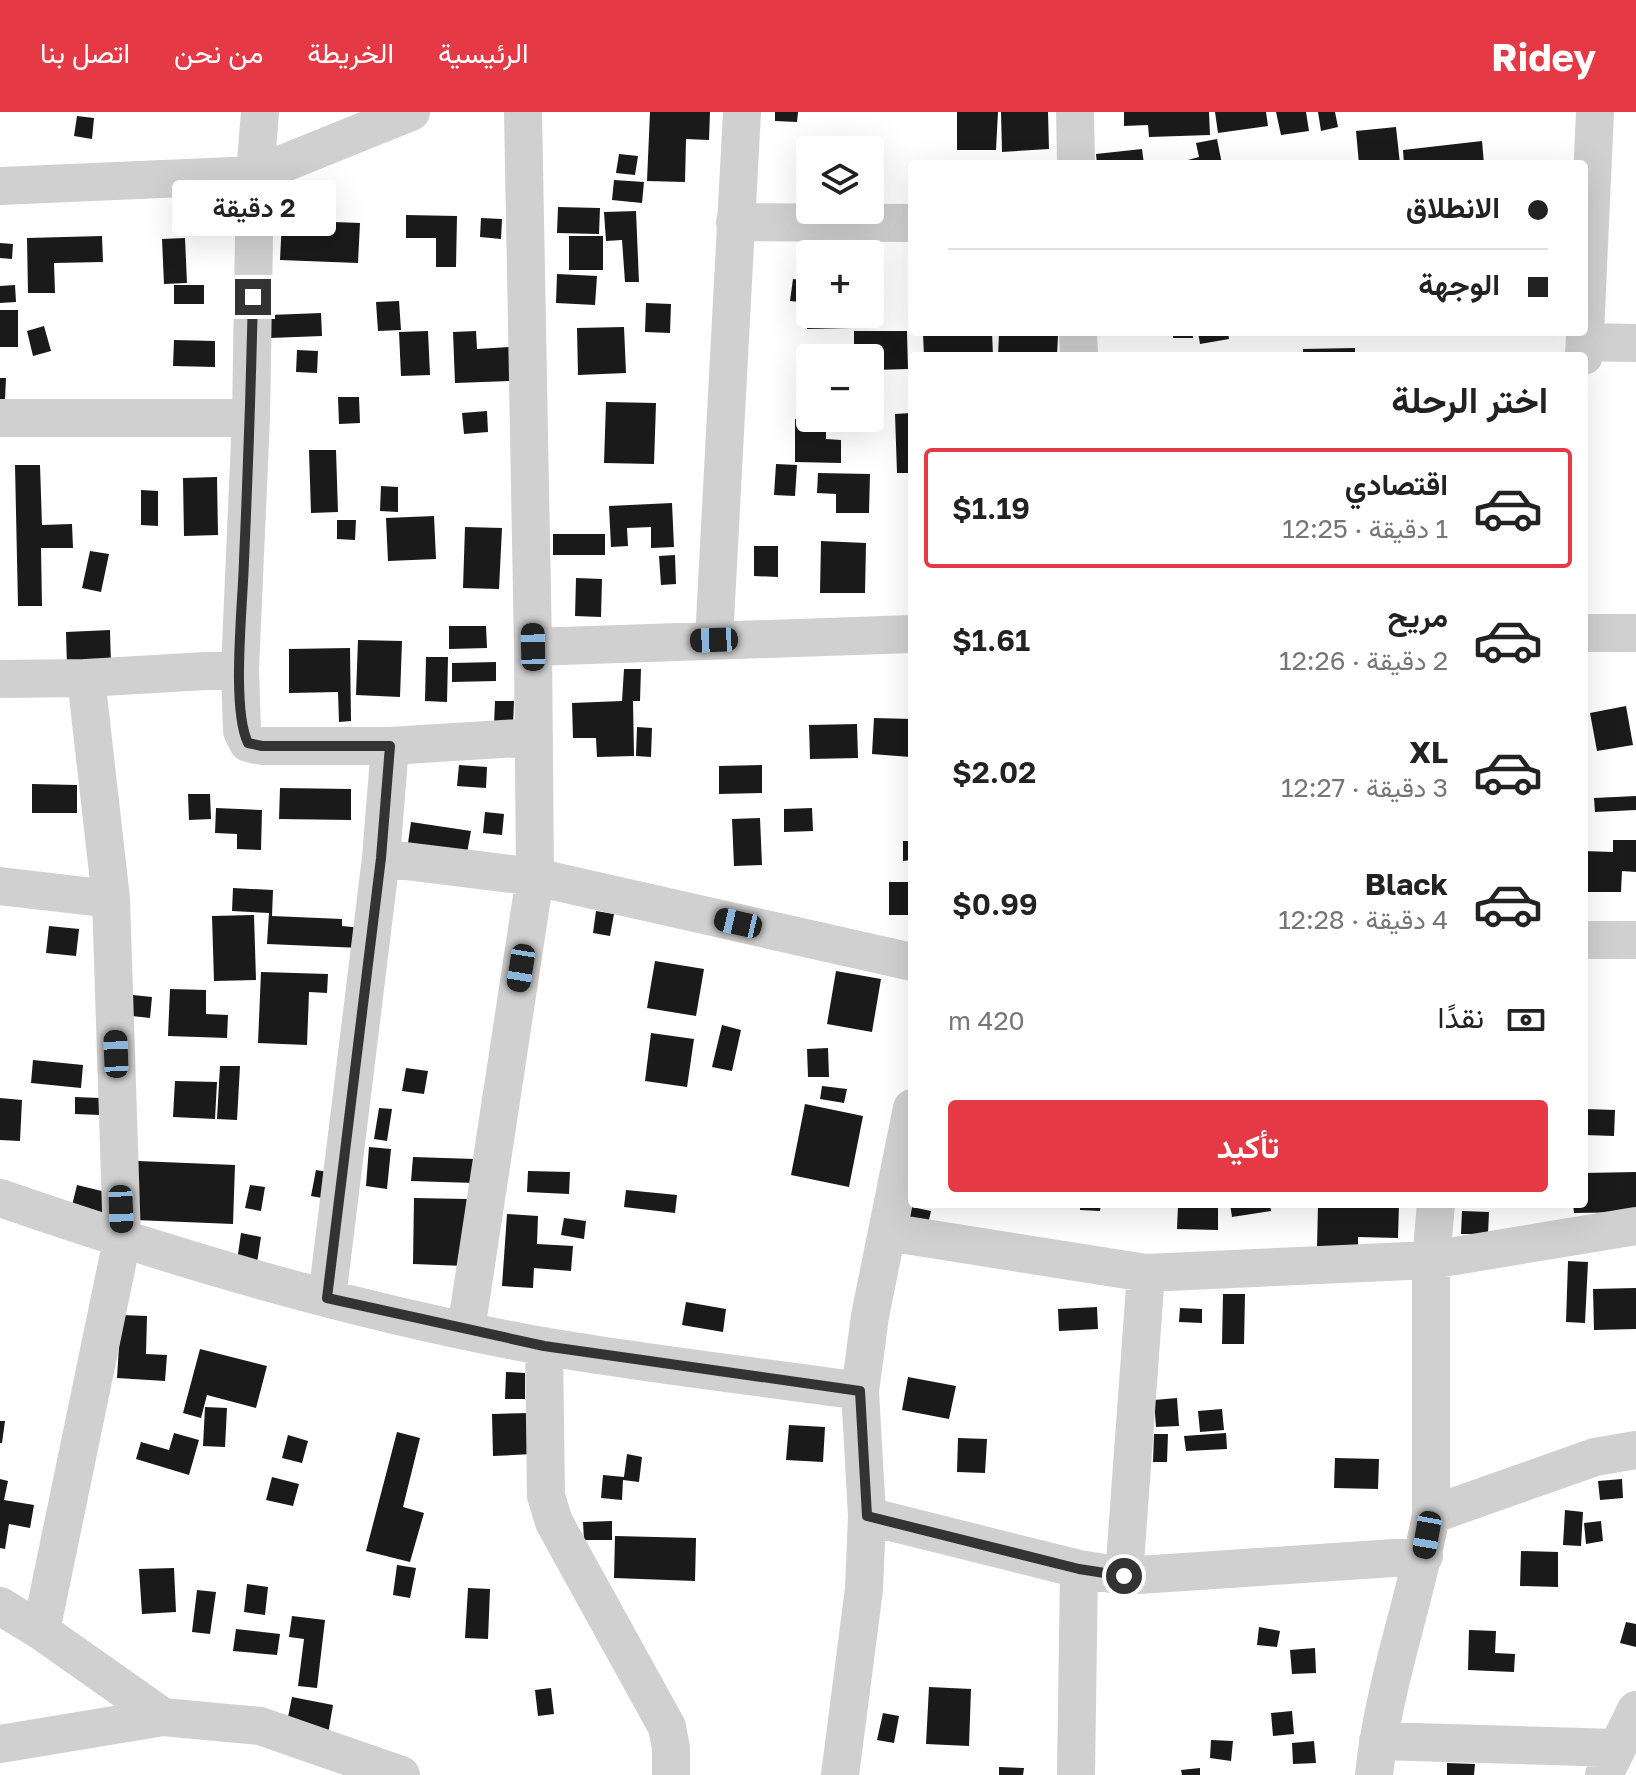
<!DOCTYPE html>
<html lang="ar">
<meta charset="utf-8">
<style>
body{margin:0;font-family:"Golos Text",Vazirmatn,sans-serif;background:#f2f2f2;color:#222;direction:rtl;height:100vh;display:flex;flex-direction:column;font-size:30px;white-space:nowrap}
*{box-sizing:border-box;margin:0}
p{font-size:26px;color:#767676}
.icon{flex:none;width:44px;height:44px;fill:none;stroke:currentColor;stroke-width:2;stroke-linecap:round;stroke-linejoin:round}
.map{position:relative;flex:1;overflow:hidden;direction:ltr}
.side{position:absolute;left:908px;top:240px;width:680px;height:856px;display:flex;flex-direction:column;background:#fff;border-radius:8px;box-shadow:0 8px 32px #0002;direction:rtl}
.side>*{flex:none}
.banner{position:absolute;left:908px;top:48px;width:680px;height:176px;border-radius:8px;box-shadow:0 8px 32px #0002;direction:rtl;display:grid;align-content:center;height:176px;padding:0 40px;background:#fff}
.fabs{position:absolute;left:796px;top:24px;display:grid;gap:16px}
.fabs a{display:grid;place-items:center;width:88px;height:88px;border-radius:8px;background:#fff;box-shadow:0 8px 32px #0002;font-size:40px}
.end{position:absolute;width:36px;height:36px;margin:-18px;border:10px solid #333;background:#fff;box-shadow:0 0 0 4px #fff}
.from{border-radius:50%}
.bubble{position:absolute;height:56px;border-radius:8px;background:#fff;box-shadow:0 8px 32px #0002;font-size:26px;font-weight:600;line-height:56px;text-align:center;direction:rtl}
.car{position:absolute;width:24px;height:48px;margin:-24px -12px;border-radius:10px;box-shadow:0 0 6px 2px #0007;background:linear-gradient(#222 24%,#8ab4d8 0 40%,#222 0 76%,#8ab4d8 0 86%,#222 0)}
.banner b{display:flex;align-items:center;gap:28px;height:76px;font-size:30px}
.banner b+b{border-top:2px solid #e0e0e0}
.banner i{width:20px;height:20px;background:#222}
ul{padding:0;list-style:none}
li{display:flex;align-items:center;gap:24px;height:120px;margin:0 16px 12px;padding:0 24px;border:4px solid transparent;border-radius:8px}
li div{flex:1}
li b{display:block;font-size:30px}
li em{font-style:normal;font-weight:600}
li.on{border-color:#e63946}
li>.icon{width:72px;height:72px;stroke-width:1.5}
h2{padding:0 40px;font-size:36px;line-height:96px}
.pay{display:flex;align-items:center;gap:20px;height:88px;padding:0 40px;font-size:30px}
.pay p{margin-inline-start:auto}
.primary-button{display:flex;gap:16px;margin-top:auto;padding:16px 40px}
.primary-button a{flex:1;height:92px;border-radius:8px;background:#e63946;color:#fff;font-size:32px;font-weight:600;line-height:92px;text-align:center}
header{display:flex;align-items:center;gap:48px;box-sizing:border-box;height:112px;padding:0 40px;background:#e63946;color:#fff}
header strong{font-size:38px}
nav{display:flex;gap:44px;margin-inline-start:auto;font-size:28px}
.map>svg:first-child{display:block}
.building{fill:#1a1a1a}
.lines{fill:none;stroke-linecap:round;stroke-linejoin:round}
.street{stroke:#d0d0d0;stroke-width:38}
.route{stroke:#333;stroke-width:10}
</style>
<header>
<strong>Ridey</strong>
<nav><a>الرئيسية</a><a>الخريطة</a><a>من نحن</a><a>اتصل بنا</a></nav>
</header>
<div class="map">
<svg width="1636" height="1663" viewBox="0 0 1636 1663">
<rect width="100%" height="100%" fill="#fff"/>
<path class="building" d="M650 0H710L709 28 686 27 685 70 647 69Z
M775 0H798L797 10 775 9Z
M957 0H998L996 38H957Z
M1001 0H1048L1049 37 1002 40Z
M1124 0H1209L1210 23 1149 25 1148 13 1124 14Z
M1215 0H1266L1268 14 1218 21Z
M1276 0H1306L1309 19 1281 23Z
M1318 0H1335L1338 15 1321 19Z
M77 4 94 6 92 27 74 24Z
M1396 15 1400 52H1359L1356 19Z
M1217 27 1222 52H1173L1199 45 1196 31Z
M1482 29 1484 52H1404L1403 38Z
M1142 37 1144 52H1097L1096 42Z
M619 42 638 44 635 63 616 61Z
M804 42H810V74H804Z
M614 68 644 70 642 91 612 88Z
M558 95 600 96 599 122 557 121Z
M636 99 639 170H625L622 128 606 129 604 100Z
M406 103 457 104 456 155H436V126H406Z
M481 106 502 107 501 127 480 125Z
M282 108 360 111 358 151 280 148Z
M102 124 103 150 54 151 55 181H28L27 126Z
M569 124H603V158H569Z
M185 126 187 171 164 172 162 127Z
M0 131 13 132 12 147 0 146Z
M557 162 597 164 595 193 556 191Z
M793 167 810 169V191L790 189Z
M15 173 16 190 0 191V174Z
M174 173H204V192H174Z
M399 189 401 218 378 219 376 190Z
M646 191 671 192 670 221 645 220Z
M810 197V202H851V216L807 217 806 198Z
M0 198H18V235H0Z
M321 201 322 224 270 226V203Z
M44 214 51 239 33 244 27 219Z
M624 215 626 261 578 263 577 216Z
M428 219 430 263 401 264 399 220Z
M476 219 477 237 509 235 511 269 455 271 453 220Z
M854 219H907L908 257 873 258V236L854 237Z
M992 220 993 244H924L923 222Z
M1173 220H1193V226H1173Z
M1198 220H1228L1229 227 1200 232Z
M999 221 1058 223 1057 244H998Z
M174 228 215 229V255L173 254Z
M1355 236V244H1303V237Z
M297 238 318 239 317 261 296 260Z
M0 266H6L5 287H0Z
M338 285H359L360 311 339 312Z
M606 290 656 291 654 352 604 351Z
M487 299 488 320 464 322 462 301Z
M912 301V361H897L895 302Z
M795 307 826 308V327L841 328V351L795 350Z
M309 338H336L338 400 311 401Z
M776 352 797 353 795 384 774 383Z
M15 353H40L42 413 72 412 73 436H41L42 494H18Z
M818 361 870 362 869 401H836V382L817 381Z
M217 365 218 423 184 424 183 366Z
M381 374 398 375V400L380 399Z
M141 378 158 379V414L141 413Z
M672 391 674 435 651 436V415L627 416 628 434 611 435 609 394Z
M434 404 436 447 388 449 386 406Z
M337 408H356L355 428 337 427Z
M465 415 502 416 499 477 463 476Z
M553 422H605V443H553Z
M821 429 866 431 865 481H820Z
M754 434H778V465L754 464Z
M90 439 109 442 101 480 82 476Z
M675 443 676 472 661 473 659 444Z
M576 466 602 467 601 505 575 504Z
M449 514H486L487 536 449 537Z
M110 518 111 554 67 556 66 520Z
M358 528 402 529 400 585 356 583Z
M350 536 351 609 339 610 338 580 289 581V537Z
M426 545H448L447 590 425 589Z
M496 550V569L452 570V551Z
M624 557H641L640 589H633L634 644 597 645 596 626H573L572 591 622 589Z
M1584 562H1586L1588 590H1584Z
M495 589H514L513 613H494Z
M1626 594 1633 633 1597 639 1590 601Z
M874 606 912 607 910 645 872 642Z
M857 612 858 646 810 647 809 613Z
M637 615 652 616 651 645 636 644Z
M459 653 487 655 486 676 457 674Z
M762 653V681L719 682V654Z
M32 672 77 673V701H32Z
M280 676 351 677V708L279 707Z
M188 682H210L211 707 189 708Z
M1636 684V698L1595 700 1594 686Z
M216 696 262 698 261 738 237 737V722L215 721Z
M812 696 813 719 784 720V697Z
M485 700 504 702 502 723 483 721Z
M760 706 762 753 734 754 732 707Z
M411 710 471 719 467 741 408 731Z
M1613 728H1636V760L1622 759 1621 780H1584V739L1613 740Z
M903 729H912V748L903 749Z
M889 770H912V803H889Z
M233 776 273 778 272 804 342 807V814L362 816 361 836 267 832 269 801 232 799Z
M596 799 614 802 610 824 593 821Z
M254 803 256 868 214 869 212 804Z
M49 814 79 817 76 844 46 841Z
M655 849 704 857 696 904 647 896Z
M836 859 881 867 872 920 827 912Z
M261 860 328 862 327 881 309 880 307 933 258 931Z
M170 877 206 878V902L228 903 227 926 168 924Z
M133 883 152 885 150 906 132 904Z
M722 913 741 918 732 959 712 955Z
M651 921 694 927 687 975 645 969Z
M828 936 829 965H808L807 937Z
M33 948 83 953 81 976 31 971Z
M220 954H240L237 1008 217 1007Z
M406 956 428 959 424 982 402 979Z
M175 969 217 970 215 1007 173 1005Z
M822 974 847 977 844 991 820 987Z
M75 985 100 986V1003L75 1002Z
M0 986 22 988 20 1029 0 1028Z
M805 992 863 1004 849 1075 791 1063Z
M379 996 392 997 387 1029 374 1027Z
M1584 997 1615 998 1614 1024 1584 1023Z
M369 1035 391 1037 387 1077 366 1074Z
M413 1045 475 1047V1071L411 1069Z
M138 1049 235 1053 233 1112 135 1108Z
M316 1058 333 1061 328 1087 311 1084Z
M528 1059 570 1060 569 1082 527 1080Z
M1636 1060V1100L1574 1101 1573 1092H1584V1061Z
M77 1073 110 1081 103 1109 70 1102Z
M250 1073 265 1075 261 1099 245 1096Z
M626 1078 677 1083 675 1101 624 1095Z
M414 1086 467 1087 465 1154 413 1152Z
M1080 1092H1101L1100 1099 1080 1098Z
M1230 1092H1270L1271 1099 1232 1105Z
M1318 1092H1399L1398 1126 1358 1125V1138L1317 1137Z
M1178 1094 1218 1095V1118L1177 1117Z
M912 1095 931 1099 926 1121 908 1117Z
M1462 1099 1489 1100 1488 1122H1461Z
M507 1102 538 1104 537 1132 573 1134 571 1159 534 1156 533 1176 502 1174Z
M564 1106 586 1109 584 1127 561 1123Z
M241 1121 261 1125 257 1151 237 1149Z
M1568 1149 1588 1150 1585 1211 1566 1210Z
M1636 1176V1217L1594 1218 1593 1177Z
M1223 1182H1245L1244 1232H1222Z
M686 1190 726 1197 723 1220 682 1213Z
M1097 1195 1098 1217 1059 1219 1058 1197Z
M1180 1196 1202 1197V1211L1179 1210Z
M121 1203 147 1204 146 1242 167 1243 165 1269 117 1266Z
M200 1237 267 1254 256 1296 207 1283 201 1306 183 1301Z
M506 1260 525 1261V1287H505Z
M908 1265 956 1274 949 1307 902 1298Z
M1177 1286 1179 1314 1156 1315 1154 1288Z
M205 1295 227 1296 225 1335 203 1334Z
M1222 1297 1224 1318 1200 1320 1198 1299Z
M531 1301 533 1342 493 1344 492 1302Z
M0 1309H5L2 1331H0Z
M789 1313 825 1315 823 1350 786 1348Z
M397 1320 420 1326 403 1395 424 1401 410 1450 366 1439Z
M174 1321 199 1328 189 1363 136 1347 141 1330 169 1338Z
M1226 1321 1227 1337 1186 1339 1184 1324Z
M1154 1322H1168L1167 1350H1153Z
M288 1323 308 1329 302 1351 282 1346Z
M958 1326 987 1327 985 1361 957 1360Z
M627 1342 642 1345 639 1370 623 1368 622 1388 601 1386 603 1363 624 1365Z
M1335 1346 1379 1347 1378 1377 1334 1376Z
M272 1365 299 1372 293 1394 266 1388Z
M0 1367 8 1369 4 1388 34 1393 30 1416 9 1412 5 1437 0 1436Z
M1622 1367 1623 1386 1600 1388 1598 1369Z
M1565 1398 1583 1400 1581 1434 1563 1433Z
M612 1409V1428H584L583 1410Z
M1601 1409 1603 1429 1586 1432 1584 1411Z
M615 1424 696 1426 695 1469 614 1466Z
M1521 1439 1558 1440V1475L1520 1474Z
M397 1453 416 1456 410 1486 393 1483Z
M174 1456 176 1500 142 1502 139 1457Z
M247 1472 268 1475 265 1503 244 1500Z
M468 1476 490 1477 488 1527 465 1526Z
M197 1478 216 1480 210 1522 192 1520Z
M292 1504 325 1508 317 1576 298 1574 304 1527 289 1525Z
M1626 1510 1636 1512V1535L1620 1531Z
M1259 1515 1280 1519 1277 1535 1257 1533Z
M236 1517 280 1522 277 1543 233 1539Z
M1469 1518 1496 1519 1495 1541 1515 1542 1514 1560 1468 1558Z
M1315 1536 1316 1561 1292 1562 1290 1538Z
M929 1575 971 1577 969 1634 926 1632Z
M551 1576 554 1602 538 1604 535 1578Z
M292 1585 333 1593 328 1622 286 1615Z
M1292 1599 1294 1622 1273 1624 1271 1601Z
M883 1601 899 1604 894 1631 877 1628Z
M1211 1628 1233 1629 1231 1649 1210 1646Z
M1314 1629 1316 1651 1293 1652 1292 1631Z
M1447 1651 1475 1652 1474 1663H1447Z
M999 1655 1024 1656 1023 1663H999Z
M1200 1656V1663H1182L1181 1658Z"/>
<g class="lines">
<path class="street" d="M260 0 255 63 251 306 240 557 242 619 248 631 262 634H390L534 625
M1075 0 1076 52
M0 74 255 63 411 0
M735 110 912 111
M1078 220 1079 244
M1585 230 1636 231
M1584 244 1595 0
M0 306H251
M1584 521H1636
M714 528 742 0
M533 535 912 522
M0 567 86 566 240 557
M381 746 535 765 912 850
M0 774 111 787
M1584 828H1636
M0 1086C177 1147 358 1201 542 1234 647 1252 754 1264 860 1279
M887 1120 1146 1161 1431 1148 1636 1114
M327 1186 381 746 390 634
M466 1218 535 765 533 535 523 0
M544 1234 546 1384 554 1410 667 1615 671 1636V1663
M1431 1403 1595 1345 1636 1338
M867 1404 1079 1457 1124 1464 1424 1444
M1124 1464 1146 1161
M0 1494 41 1519 163 1605
M41 1519 122 1128 111 787 86 566
M1378 1629 1616 1636
M0 1632 163 1605 260 1614 401 1663
M840 1663 864 1477 867 1404 860 1279 870 1204 912 996
M1076 1663 1079 1457
M1374 1663C1383 1574 1415 1490 1431 1403V1148L1436 1092
M1604 1663 1636 1598"/>
</g>
<g class="lines">
<path class="route" d="M253 185C251 273 248 360 244 448 243 491 231 596 248 631L262 634H390L381 746 327 1186 544 1234 860 1279 867 1404 1079 1457 1124 1464"/>
</g>
</svg>
<div class="fabs">
<a><svg class="icon" aria-label="layers" viewBox="0 0 24 24"><path d="M12 4l9 5-9 5-9-5zM3 14l9 5 9-5"/></svg></a>
<a>+</a>
<a>−</a>
</div>
<i class="end from" style="left:1124px;top:1464px"></i>
<i class="end" style="left:253px;top:185px"></i>
<div class="bubble" style="left:172px;top:68px;width:164px">2 دقيقة</div>
<i class="car" style="left:714px;top:528px;rotate:268deg"></i>
<i class="car" style="left:533px;top:535px;rotate:359deg"></i>
<i class="car" style="left:738px;top:811px;rotate:283deg"></i>
<i class="car" style="left:521px;top:856px;rotate:189deg"></i>
<i class="car" style="left:116px;top:942px;rotate:358deg"></i>
<i class="car" style="left:121px;top:1097px;rotate:178deg"></i>
<i class="car" style="left:1427px;top:1423px;rotate:190deg"></i>
<div class="banner">
<b><i class="from"></i>الانطلاق</b>
<b><i></i>الوجهة</b>
</div>
<section class="side">
<h2>اختر الرحلة</h2>
<ul>
<li class="on"><svg class="icon" aria-label="car" viewBox="0 0 24 24"><path d="M5 17H2v-5l4-1 3-4h7l3 4 3 1v5h-3M9 17h6M6 11h13"/><circle cx="7" cy="17" r="2"/><circle cx="17" cy="17" r="2"/></svg><div><b>اقتصادي</b><p>1 دقيقة · 12:25</p></div><em>$1.19</em></li>
<li><svg class="icon" aria-label="car" viewBox="0 0 24 24"><path d="M5 17H2v-5l4-1 3-4h7l3 4 3 1v5h-3M9 17h6M6 11h13"/><circle cx="7" cy="17" r="2"/><circle cx="17" cy="17" r="2"/></svg><div><b>مريح</b><p>2 دقيقة · 12:26</p></div><em>$1.61</em></li>
<li><svg class="icon" aria-label="car" viewBox="0 0 24 24"><path d="M5 17H2v-5l4-1 3-4h7l3 4 3 1v5h-3M9 17h6M6 11h13"/><circle cx="7" cy="17" r="2"/><circle cx="17" cy="17" r="2"/></svg><div><b>XL</b><p>3 دقيقة · 12:27</p></div><em>$2.02</em></li>
<li><svg class="icon" aria-label="car" viewBox="0 0 24 24"><path d="M5 17H2v-5l4-1 3-4h7l3 4 3 1v5h-3M9 17h6M6 11h13"/><circle cx="7" cy="17" r="2"/><circle cx="17" cy="17" r="2"/></svg><div><b>Black</b><p>4 دقيقة · 12:28</p></div><em>$0.99</em></li>
</ul>
<div class="pay"><svg class="icon" aria-label="cash" viewBox="0 0 24 24"><path d="M3 7h18v10H3z"/><circle cx="12" cy="12" r="2"/></svg>نقدًا<p>420 m</p></div>
<div class="primary-button"><a>تأكيد</a></div>
</section>
</div>
